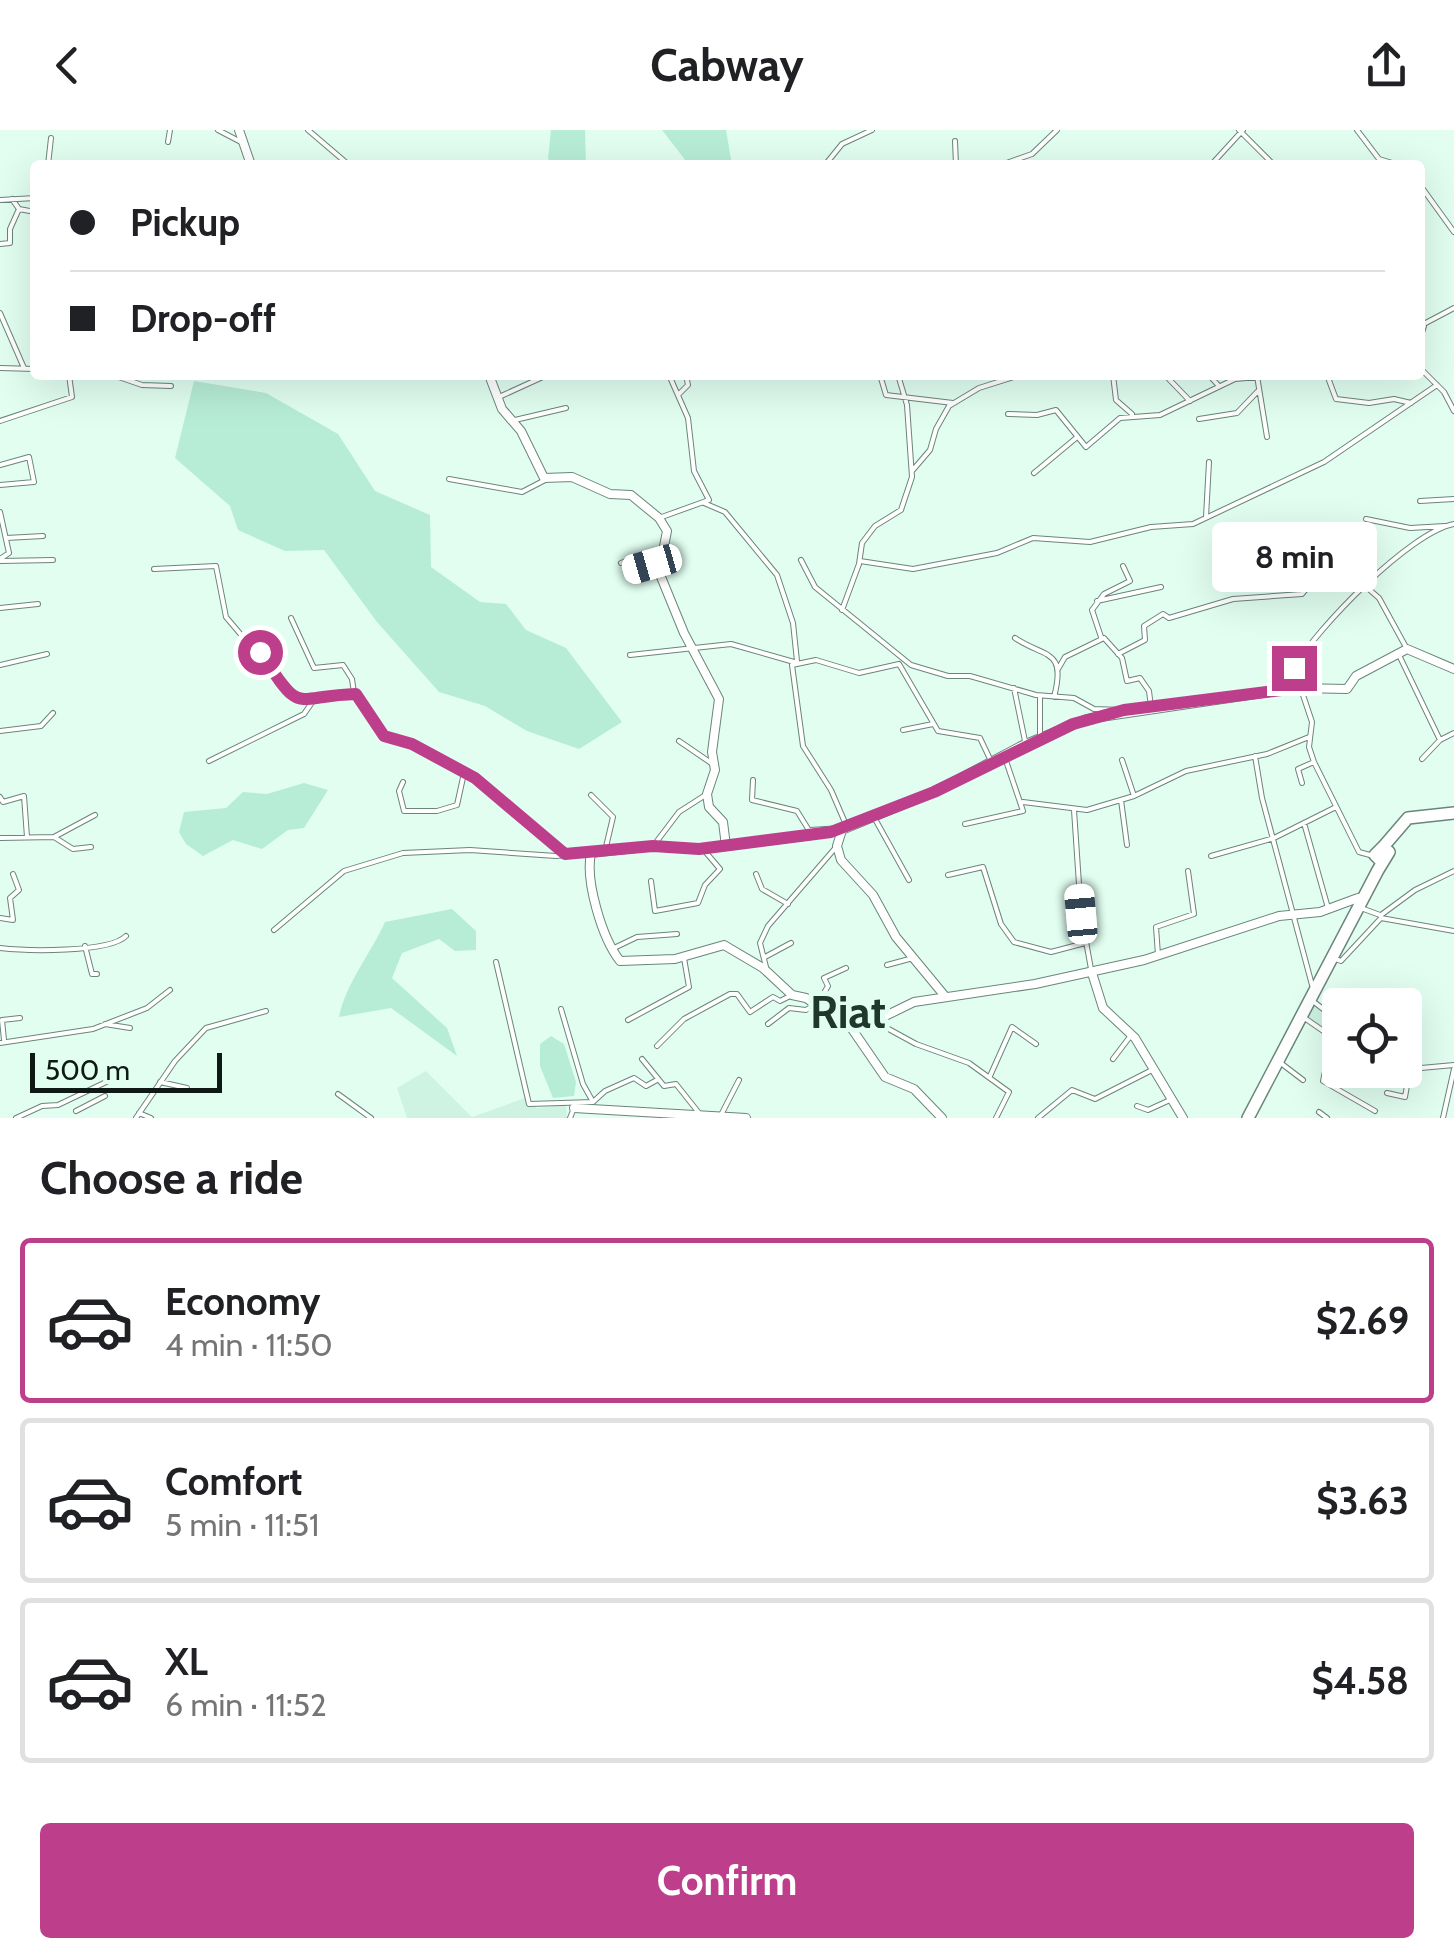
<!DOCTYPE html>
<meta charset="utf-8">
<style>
body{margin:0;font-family:Cabin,sans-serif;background:#f6f6f6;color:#202124;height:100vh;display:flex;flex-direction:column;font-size:38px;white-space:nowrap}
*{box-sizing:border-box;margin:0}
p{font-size:32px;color:#757577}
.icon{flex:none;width:55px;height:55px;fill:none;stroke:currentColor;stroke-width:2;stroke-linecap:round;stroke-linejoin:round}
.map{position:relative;height:988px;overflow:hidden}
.sheet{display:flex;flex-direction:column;background:#fff;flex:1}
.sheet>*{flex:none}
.hud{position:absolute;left:30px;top:30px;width:1395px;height:220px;border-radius:10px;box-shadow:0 10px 40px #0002;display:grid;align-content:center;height:220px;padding:0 40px;background:#fff}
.tools{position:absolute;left:1322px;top:858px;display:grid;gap:20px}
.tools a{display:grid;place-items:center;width:100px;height:100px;border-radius:10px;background:#fff;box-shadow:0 10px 40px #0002;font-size:50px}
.scale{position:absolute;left:30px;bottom:25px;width:192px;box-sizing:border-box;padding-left:10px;border:5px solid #0e1814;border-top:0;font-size:28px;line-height:35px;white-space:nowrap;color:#0e1814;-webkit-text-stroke:8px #e1fef1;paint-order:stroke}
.end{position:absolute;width:45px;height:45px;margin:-22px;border:12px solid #bd3f8c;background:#fff;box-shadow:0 0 0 5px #fff}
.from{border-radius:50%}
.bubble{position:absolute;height:70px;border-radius:10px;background:#fff;box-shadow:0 10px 40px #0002;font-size:32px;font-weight:800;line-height:70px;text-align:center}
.car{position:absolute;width:30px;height:60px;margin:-30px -15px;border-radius:12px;box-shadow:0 0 8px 2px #0007;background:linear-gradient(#fff 24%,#345 0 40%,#fff 0 76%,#345 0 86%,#fff 0)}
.hud b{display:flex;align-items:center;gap:35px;height:95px;font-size:38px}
.hud b+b{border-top:2px solid #e0e0e0}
.hud i{width:25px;height:25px;background:#202124}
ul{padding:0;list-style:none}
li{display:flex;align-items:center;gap:30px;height:165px;margin:0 20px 15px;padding:0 20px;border:5px solid #e0e0e0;border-radius:10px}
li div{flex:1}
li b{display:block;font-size:38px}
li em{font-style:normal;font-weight:800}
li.current{border-color:#bd3f8c}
li>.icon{width:90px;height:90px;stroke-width:1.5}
h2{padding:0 40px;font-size:45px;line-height:120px}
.action{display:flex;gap:20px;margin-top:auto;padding:20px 40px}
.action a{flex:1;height:115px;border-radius:10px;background:#bd3f8c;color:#fff;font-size:40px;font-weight:800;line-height:115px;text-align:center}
header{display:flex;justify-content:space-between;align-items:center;height:130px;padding:0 40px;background:#fff;font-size:45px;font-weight:800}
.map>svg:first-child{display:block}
.built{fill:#cef3e3}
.green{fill:#b7edd7}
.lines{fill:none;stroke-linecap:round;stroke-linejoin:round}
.street-casing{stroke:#6b857a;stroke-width:6}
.secondary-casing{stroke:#6b857a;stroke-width:10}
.highway-casing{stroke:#6b857a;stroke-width:14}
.street{stroke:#fff;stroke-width:4}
.secondary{stroke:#fff;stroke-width:8}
.highway{stroke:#fff;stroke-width:11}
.route{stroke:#bd3f8c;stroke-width:12}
.labels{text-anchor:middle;stroke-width:10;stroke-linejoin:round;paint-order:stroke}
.district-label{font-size:45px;font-weight:bold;fill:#20372e;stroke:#e1fef1}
</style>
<header><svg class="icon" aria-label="back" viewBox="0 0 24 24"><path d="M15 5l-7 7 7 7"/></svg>Cabway<svg class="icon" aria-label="share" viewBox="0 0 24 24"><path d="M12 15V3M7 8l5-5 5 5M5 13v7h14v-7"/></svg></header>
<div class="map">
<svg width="1454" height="988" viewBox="0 0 1454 988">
<rect width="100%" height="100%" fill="#e1fef1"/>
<path class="built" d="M1315 874 1340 894 1335 906 1306 888Z
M426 941 472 987 525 968 537 978 566 975 567 988H407L397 958Z"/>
<path class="green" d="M551 0H585L586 33 558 35 548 29Z
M662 0H726L732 35H689Z
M194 251 266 263 338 304 375 361 430 385 431 437 480 472 506 474 526 500 566 518 622 592 579 619 527 601 485 576 439 562 377 492 324 420 285 421 238 400 230 376 175 328Z
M304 653 328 660 304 698 288 700 262 719 233 710 203 726 186 714 179 702 184 682 226 678 243 662 267 664Z
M452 779 476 801V820L455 821 439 809 402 823 392 848 447 898 457 926 391 878 339 887C346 853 370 825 385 792Z
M551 906 564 914 576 952 574 966 553 968 540 936V914Z"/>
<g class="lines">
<defs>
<path id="street" d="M218 0 241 12
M308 0 349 35
M1239 0 1274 35
M1357 0 1379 29 1399 35
M955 11 956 35
M168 12 170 0
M48 35 51 8
M825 35 842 14 872 0
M1001 35 1032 24 1057 0
M1211 35 1243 0
M1420 55 1454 102
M12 69 19 79 35 82
M0 70 35 68
M0 114 10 113V99L19 79
M0 183 24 238
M1420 196 1454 178
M1420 209 1424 196
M0 238 35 239
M1420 238 1444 262 1454 281
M113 245 142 255 171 256
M880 245 886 265 953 273
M1113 245 1116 270 1132 284
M1165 245 1190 271
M1209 245 1218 255
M1327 245 1336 269 1369 273 1394 269 1411 273
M658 246 659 245
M1257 246 1267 307
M679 264 688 255 686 245
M499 267 545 246
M1008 284 1037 285 1056 280 1086 317 1120 288 1160 285 1235 249 1282 245
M1199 289 1237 283 1258 261
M515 290 566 278
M0 291 72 267 69 245
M0 335 29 327 34 352 0 355
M912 341 930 320 936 299 949 276 979 258 1020 245
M1034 343 1076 308
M449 349 522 362 547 349
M1420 371 1454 369
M704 373 725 382 777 445 793 493 797 531
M0 382 9 423 0 429
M1206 387 1209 332
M659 388 709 370 694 341 688 288 669 245
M1366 389 1410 398 1445 396
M6 408 43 406
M1345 426 1351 441 1365 453
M801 430 815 457 911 535 948 546H970L1036 565 1074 568 1094 579 1123 580
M0 431 53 430
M860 431 913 439 997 423 1033 408 1090 412 1151 397 1193 394 1324 332 1437 255
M621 433 646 424 659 437
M154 439 216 436 226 487 294 567 308 572 355 564 385 606 411 614 475 648 565 724
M629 441 655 434
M1364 455 1379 468 1407 519
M1097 471 1161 457
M0 478 38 474
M842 480 859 434 862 413 875 396 901 380 912 347 907 275 898 245
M291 488 314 538 343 535 352 549 354 563
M1101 507 1092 480 1104 464 1130 451 1123 436
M1015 508C1044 528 1067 518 1054 567
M1398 523 1440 610 1454 603
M1118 524 1145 510 1144 496 1163 484 1169 488 1233 469 1302 464 1324 438 1356 419 1366 425 1369 448
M630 525 731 514 794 532
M899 534 938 601 980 608 990 629
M0 535 47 524
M1058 539 1065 527 1104 508 1122 528 1127 551 1140 548 1149 561 1151 577
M1014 558 1025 611
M1040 567V607
M903 600 933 594
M0 601 41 596 53 583
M679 611 714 635
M1255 626 1262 668 1312 855
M1422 629 1440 610
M1122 630 1134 666
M209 631 304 584 313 571
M753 650 752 670 797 681 810 702
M403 652 399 661 404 681H437L457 675 464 643
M1302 653 1298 639 1314 632
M591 665 613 687 605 721
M0 667 3 672 24 666 27 707
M1121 670 1127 715
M1023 672 1087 680 1134 666 1186 641 1267 624 1309 607
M1074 680 1081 784 1091 839
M875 689 909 750
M1304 693 1328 778
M965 694 1023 681 1004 625
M847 697 831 660 803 616 792 535 816 530 859 543 899 534
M54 707 95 685
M0 708 54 707 73 719 91 717
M654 715 679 682 707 664
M1370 725 1359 722 1314 632 1309 617 1312 592 1294 538C1316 499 1410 402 1454 394
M1211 726 1274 708 1336 677
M756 744 762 759 788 774
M948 745 983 737 1001 794 1014 812 1051 822 1085 813
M651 751 655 781 698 773 705 755 720 739 703 719
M1361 778 1380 785
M1381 785 1415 760 1454 741
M0 788 13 790 10 768 19 760 13 744
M274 800 344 741 403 723 470 720 556 726 591 723
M85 816 92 844H97
M0 818C26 821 109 823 126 806
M612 819 637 807 677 804
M1158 825 1156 797 1194 784 1188 741
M765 827 791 813
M1335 829 1341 831 1381 788 1454 801
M496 832 529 974 593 972 605 961 634 948 646 956 657 950
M887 835 913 828
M766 837 760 813 768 796 837 716
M1314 872 1340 892
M817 875 828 856 824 848 846 838
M561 879 583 954 593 972
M1306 889 1332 907 1323 951 1375 981
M628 890 689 857 684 828
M874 891 916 914 969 933 1009 962 996 988
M105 894 130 898
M768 894 789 878 806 880 816 874
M4 910 2 890 20 888
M0 913 93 899 147 878 170 860
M657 916 684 889 730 864H737L750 882 773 867 780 871 792 865
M642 929 664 956 676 954 699 983
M1113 929 1132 904
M1282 934 1303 950
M1410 939 1454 935
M990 946 1012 897 1036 914
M160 952 187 958
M1387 963 1405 967 1410 939 1405 933
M338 964 371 988
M1137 976 1148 980 1170 970
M76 981 105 966
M1319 982 1327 988
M139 983 151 988
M721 985 739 950
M16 988 42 976 58 975 125 943
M136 988 175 931 206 898 266 881
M570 988 574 978
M1038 988 1072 960 1095 969 1152 940
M1443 988 1454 939"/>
<path id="secondary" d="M239 0 251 35
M489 245 502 279 521 301 544 348 572 347 610 364 631 365 659 388 667 401 659 442 684 503 719 569 712 622 715 640 707 664 709 677 723 692 726 716
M810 702 842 700
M812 705 699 719 653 716 591 723C585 751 602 808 620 831L675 829 724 815 763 838 792 865 806 868 852 899 885 947 914 959 942 988
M1092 843 1103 878 1135 908 1183 988
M944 865 896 807 873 765 841 730 837 716 842 700 934 662 1021 616 1087 589 1297 558 1347 559 1356 546 1407 519 1454 539
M847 894 875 891 914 872 1035 854 1144 830 1279 786 1320 782 1358 768
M574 978 746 988"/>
<path id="highway" d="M1383 717 1408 688 1454 683
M1248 988 1378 740 1389 722 1383 717 1375 725 1382 732"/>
</defs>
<use href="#street" class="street-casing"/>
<use href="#secondary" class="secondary-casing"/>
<use href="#highway" class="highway-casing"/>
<use href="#street" class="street"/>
<use href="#secondary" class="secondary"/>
<use href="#highway" class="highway"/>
</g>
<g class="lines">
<path class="route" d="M260 522C304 588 290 566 356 564L384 606 412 614 475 648 565 724 653 716 699 719 831 702 934 662 1073 594 1124 580 1297 558 1294 538"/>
</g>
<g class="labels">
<g class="district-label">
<text x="848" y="898">Riat</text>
</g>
</g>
</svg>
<div class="tools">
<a><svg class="icon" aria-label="locate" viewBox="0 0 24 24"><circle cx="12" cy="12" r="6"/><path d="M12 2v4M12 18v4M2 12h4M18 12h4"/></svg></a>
</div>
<div class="scale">500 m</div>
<i class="end from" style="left:260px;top:522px"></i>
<i class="end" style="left:1294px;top:538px"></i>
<div class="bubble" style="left:1212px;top:392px;width:165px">8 min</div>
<i class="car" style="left:652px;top:434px;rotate:254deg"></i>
<i class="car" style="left:1081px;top:784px;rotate:355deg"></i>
<div class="hud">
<b><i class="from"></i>Pickup</b>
<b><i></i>Drop-off</b>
</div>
</div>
<section class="sheet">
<h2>Choose a ride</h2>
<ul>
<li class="current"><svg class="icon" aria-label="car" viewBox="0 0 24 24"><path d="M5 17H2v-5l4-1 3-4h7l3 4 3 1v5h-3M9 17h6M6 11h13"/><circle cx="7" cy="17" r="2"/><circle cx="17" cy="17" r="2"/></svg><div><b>Economy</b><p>4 min · 11:50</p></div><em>$2.69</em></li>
<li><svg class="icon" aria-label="car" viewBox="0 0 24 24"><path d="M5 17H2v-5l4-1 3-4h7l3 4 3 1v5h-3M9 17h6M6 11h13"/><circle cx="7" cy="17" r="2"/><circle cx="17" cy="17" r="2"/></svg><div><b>Comfort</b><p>5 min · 11:51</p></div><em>$3.63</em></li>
<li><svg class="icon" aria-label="car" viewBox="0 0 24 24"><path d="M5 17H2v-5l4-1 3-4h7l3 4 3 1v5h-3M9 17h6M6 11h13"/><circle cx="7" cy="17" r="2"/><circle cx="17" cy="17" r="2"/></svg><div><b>XL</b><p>6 min · 11:52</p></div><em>$4.58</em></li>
</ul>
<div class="action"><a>Confirm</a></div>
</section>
